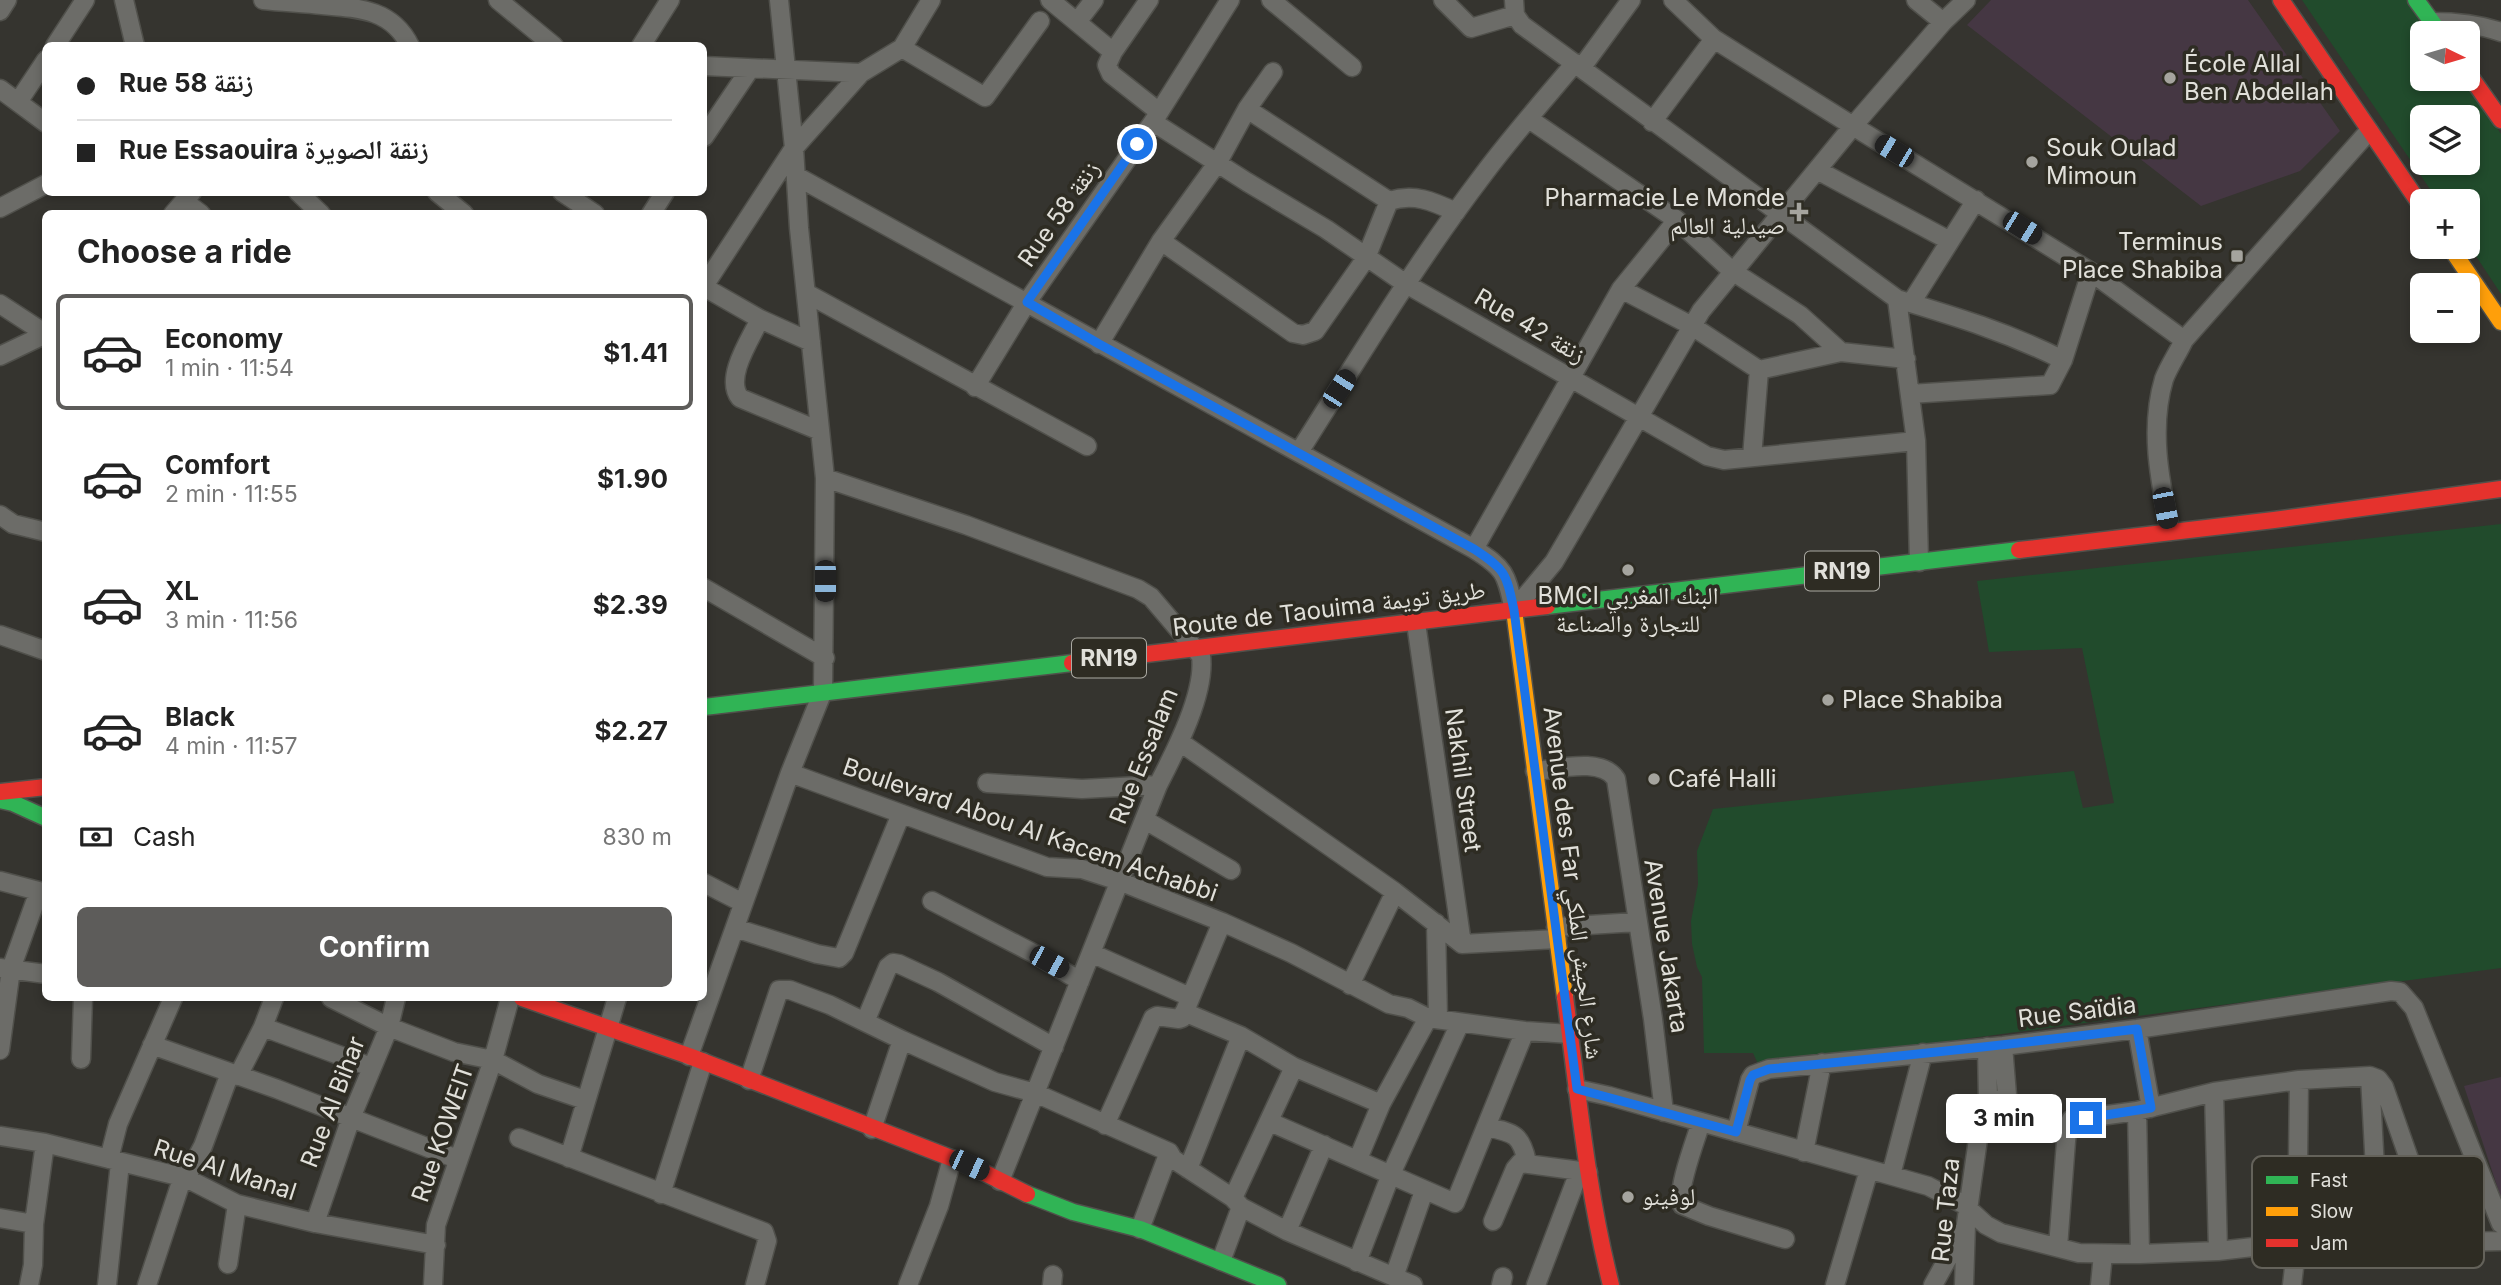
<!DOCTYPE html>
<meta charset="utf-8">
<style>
body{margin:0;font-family:Inter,"Noto Naskh Arabic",sans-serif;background:#f6f6f6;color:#222;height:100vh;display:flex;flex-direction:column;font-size:26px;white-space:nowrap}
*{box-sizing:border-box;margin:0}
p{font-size:23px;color:#767676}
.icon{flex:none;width:38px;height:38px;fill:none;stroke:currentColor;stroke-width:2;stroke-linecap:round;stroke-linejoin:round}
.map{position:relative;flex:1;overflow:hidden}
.drawer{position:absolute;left:42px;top:210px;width:665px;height:791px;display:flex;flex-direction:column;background:#fff;border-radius:10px;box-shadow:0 4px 10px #0003}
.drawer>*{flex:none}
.guide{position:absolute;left:42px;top:42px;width:665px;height:154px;border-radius:10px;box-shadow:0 4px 10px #0003;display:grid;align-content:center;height:154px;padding:0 35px;background:#fff}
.needle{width:46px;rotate:95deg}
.buttons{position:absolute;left:2410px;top:21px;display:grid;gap:14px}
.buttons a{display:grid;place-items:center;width:70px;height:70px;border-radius:10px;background:#fff;box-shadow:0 4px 10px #0003;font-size:35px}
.end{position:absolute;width:32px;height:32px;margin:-16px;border:9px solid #1a73e8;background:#fff;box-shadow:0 0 0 4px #fff}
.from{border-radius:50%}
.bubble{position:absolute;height:49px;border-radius:10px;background:#fff;box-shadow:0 4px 10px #0003;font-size:23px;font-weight:700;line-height:49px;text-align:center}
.car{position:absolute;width:21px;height:42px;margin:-21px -10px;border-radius:9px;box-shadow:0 0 5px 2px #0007;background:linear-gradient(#222 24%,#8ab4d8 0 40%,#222 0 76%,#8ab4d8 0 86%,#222 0)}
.guide b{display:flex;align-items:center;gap:24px;height:66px;font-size:26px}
.guide b+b{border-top:2px solid #e0e0e0}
.guide i{width:18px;height:18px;background:#222}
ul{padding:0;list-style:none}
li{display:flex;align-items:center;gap:21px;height:116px;margin:0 14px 10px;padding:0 21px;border:4px solid transparent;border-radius:10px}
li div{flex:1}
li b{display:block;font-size:26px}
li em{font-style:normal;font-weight:700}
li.on{border-color:#5d5c5a}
li>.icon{width:63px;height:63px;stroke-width:1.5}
h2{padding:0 35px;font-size:32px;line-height:84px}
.pay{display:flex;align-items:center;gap:18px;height:77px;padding:0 35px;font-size:26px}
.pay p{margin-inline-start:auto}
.primary-button{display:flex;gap:14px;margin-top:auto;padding:14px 35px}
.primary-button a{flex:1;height:80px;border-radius:10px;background:#5d5c5a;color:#fff;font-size:28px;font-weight:700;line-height:80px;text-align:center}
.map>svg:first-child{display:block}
.education{fill:#453743}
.green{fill:#214b2c;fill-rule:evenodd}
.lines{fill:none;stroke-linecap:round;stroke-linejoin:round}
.street-casing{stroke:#50504b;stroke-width:21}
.fast-casing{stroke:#50504b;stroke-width:19}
.slow-casing{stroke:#50504b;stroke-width:19}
.jam-casing{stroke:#50504b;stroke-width:19}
.street{stroke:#6c6c68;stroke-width:18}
.fast{stroke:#30b455;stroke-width:16}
.slow{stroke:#ff9f0a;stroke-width:16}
.jam{stroke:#e5322d;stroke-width:16}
.route{stroke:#1a73e8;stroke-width:9}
.poi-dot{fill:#a5a49e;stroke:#2e2c23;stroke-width:2.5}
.labels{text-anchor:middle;stroke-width:7;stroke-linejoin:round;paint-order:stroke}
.shield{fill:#2e2c23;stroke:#abaaa3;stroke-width:2}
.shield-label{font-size:23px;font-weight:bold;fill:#e1e0da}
.poi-label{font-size:24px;fill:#e1e0da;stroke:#2e2c23;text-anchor:start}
.street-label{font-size:24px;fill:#e1e0da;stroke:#2e2c23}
.key{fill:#2e2c23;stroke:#64625a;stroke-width:2}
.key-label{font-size:19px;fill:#e1e0da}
</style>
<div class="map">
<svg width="2501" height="1285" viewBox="0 0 2501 1285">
<rect width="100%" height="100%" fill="#35342f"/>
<path class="education" d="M1991 0H2248L2340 131 2300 171 2201 206 1967 25Z
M2501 1077V1198L2464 1086Z"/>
<path class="green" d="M2302 0H2408L2432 33H2422V79H2464L2466 81 2501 134V294L2468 244V201H2438ZM2422 117H2468V163H2422Z
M2501 524V968L1759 1066 1753 1053H1704L1702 977 1697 967 1692 944 1691 921 1698 884 1697 851 1713 809 2074 771 2083 808 2114 803 2082 648 1989 652 1977 581Z"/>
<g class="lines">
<defs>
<path id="street" d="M124 0 135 46
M263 0C282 2 302 3 322 5 358 8 392 9 410 46
M498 0 554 46
M1050 0 1113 52
M1149 0 1113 52 1107 65 1111 74 1158 111
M1271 0 1352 67
M1443 0 1471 28 1515 15
M1514 0 1515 15 1522 25 1897 299C1957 317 2007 332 2063 360L2091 272
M1673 0 1714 39 1853 126 2091 272 2184 340
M1916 0 1943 22
M0 11 7 0
M1077 22 1094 0
M2432 22C2457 22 2478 24 2501 32
M55 46 85 0
M641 46 670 0
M902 48 985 97 1040 21
M704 66 861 73
M1582 67 1631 0
M0 89 46 123
M18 102 46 60
M1247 109 1389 201C1414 193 1432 201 1456 212
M1529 119 1677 220 1732 271 1800 315 1841 352
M1153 122 1247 182 1326 229 1406 284 1707 456 1724 460 1916 441
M1652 122 1714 39
M704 137 750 69
M1817 170 1950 241
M796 176 1474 549C1506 569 1506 574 1514 610
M298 192 321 214
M437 192 464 214
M562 192 595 214
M184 201 201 214
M0 208 46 184
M173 214 192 192
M651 214 665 192
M1161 241 1293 333 1303 335 1315 331 1366 258 1389 201
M704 286 794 148 861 73 902 48 931 0
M704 287 760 319 811 342
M1621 289 1692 326 1759 370 1841 352 1906 359
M806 293 1087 446
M1897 299 1916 441 1919 562
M1911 303 1976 200
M0 304 46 334
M760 319C750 340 724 378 740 398L820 431
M1099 344 1161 241 1218 162 1247 109 1273 72
M0 356 46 334
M975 387 1027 302 1153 122 1230 0
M1910 394 2050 385 2063 360
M1299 452C1358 359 1416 263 1483 175 1512 136 1544 100 1575 63
M1752 457 1759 370
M825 478 966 525 1138 589 1151 597 1201 656C1206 693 1175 752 1158 785L1000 1181
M0 515 13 524 46 532
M2170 531C2160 481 2149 429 2164 379 2169 366 2178 353 2184 340L2369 131
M1474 549 1621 289 1677 220
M704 588 825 658
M1514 610 1554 562 1701 311 1853 126 1943 22 1966 0
M1416 623 1462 944
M0 635 46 651
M1180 742 1395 892 1462 944
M1535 771C1558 769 1602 757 1616 779L1653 1019 1664 1112
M790 773 1047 867 1082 869 1119 881 1222 922 1291 953 1389 1004 1408 1008 1428 1018 1525 1031 1570 1034
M987 783 1082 789 1158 785
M1145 820 1231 870
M0 881 46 893
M704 883 743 903
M932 901 1035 954 1080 981
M1436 923 1438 1019
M1556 927 1637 922
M735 928 817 954 839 958 844 953 901 814
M1462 944 1557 939
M1091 953 1190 997
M0 968 46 974
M1350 985 1395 892
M331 998 389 1027 454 1052 493 1060 538 1084 585 1100
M1184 1012 1241 1036 1294 1067 1381 1104
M865 1022 888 967 893 963 899 964 938 982 1054 1047
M263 1027 371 1067
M2137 1029 2151 1108
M152 1045 277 1089 457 1159
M0 1050 11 969 39 891
M689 1056 790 773 823 691 825 478 799 228 794 148 779 0
M81 1059 83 998
M238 1076 263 1027 274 998
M2370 1076 2379 1244
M749 1080 779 990H790L830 1005 902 1040 995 1082 1035 1093 1169 1152 1173 1159 1233 1198 1241 1207 1287 1231 1413 1285
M1577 1089 1609 1096 1928 1186 1963 1204 1986 1225 2001 1233 2079 1253 2140 1254 2218 1251 2297 1242 2379 1244 2501 1241
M2214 1092 2218 1251
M1988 1099 2002 1100 2007 1095 2003 1046
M2137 1111 2140 1254
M1270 1122 1455 1203 1525 1031
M1701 1122C1696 1139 1676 1190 1682 1205L1709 1216 1785 1239
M1105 1125 1153 1018 1157 1016 1179 1019 1182 1018 1222 922
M1487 1127C1514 1133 1521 1134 1527 1162
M872 1129 902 1040
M1736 1132 1750 1080 1753 1075 1769 1069 2003 1046 2137 1029 2391 991 2400 992 2414 1008 2501 1224
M0 1136 45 1143 186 1178 237 1204 315 1223 436 1245
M519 1138 764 1232 767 1241 755 1285
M1804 1152 1822 1063
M569 1158 617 998
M109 1159 118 1124 173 998
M1358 1159 1381 1104 1428 1018
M1188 1169 1241 1036
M1891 1175 1923 1053
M186 1178 203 1146 230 1073
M661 1194 703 1062
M1233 1198 1294 1067
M0 1218 34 1224
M1493 1221 1515 1169 1520 1163 1588 1172
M315 1223 351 1118 389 1027 396 998
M1140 1229 1169 1152
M1287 1231 1324 1145
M2058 1247 2067 1128 2071 1120 2137 1111 2214 1092 2248 1087 2299 1080 2370 1076 2378 1079 2384 1087 2438 1242
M1221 1261 1241 1207
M1357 1262 1391 1174 1460 1023
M228 1264 237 1204
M1394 1277 1424 1191
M29 1285 33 1265 34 1224 45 1143
M107 1285 120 1163
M147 1285 182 1179
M433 1285 436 1225 493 1060 510 998
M908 1285 939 1206 952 1159
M1052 1285 1053 1275
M1501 1285 1503 1277
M1536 1285 1579 1172
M1835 1285 1869 1170
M1933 1285 1963 1231
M1964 1285 1966 1224 1978 1139 1984 1124 1988 1099 1987 1047
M2100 1285 2103 1254
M2292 1285 2297 1242 2299 1080"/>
<path id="fast" d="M2416 0 2440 33
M1547 606 2019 550
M704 707 1072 663
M0 800 13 803 46 818
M1027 1194 1073 1212 1140 1229 1278 1285"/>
<path id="slow" d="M2450 247 2501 322
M1514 610 1565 997"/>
<path id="jam" d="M2281 0 2422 207
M2468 73 2501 120
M2019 550 2274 520 2501 489
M1072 663 1547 606
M0 792 46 787
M1565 997C1578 1093 1587 1191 1611 1285
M522 998 689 1056 969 1165 1027 1194"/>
</defs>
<use href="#street" class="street-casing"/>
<use href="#fast" class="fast-casing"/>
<use href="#slow" class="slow-casing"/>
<use href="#jam" class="jam-casing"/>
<use href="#street" class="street"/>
<use href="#fast" class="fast"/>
<use href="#slow" class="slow"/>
<use href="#jam" class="jam"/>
</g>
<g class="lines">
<path class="route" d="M1137 144 1027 302 1099 344 1474 549C1506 570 1506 573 1514 610L1577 1089 1736 1132 1750 1080 1753 1075 1769 1069C1892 1057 2015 1044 2137 1029L2151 1108 2086 1118"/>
</g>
<g class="poi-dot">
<circle cx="2170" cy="78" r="7"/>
<circle cx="2032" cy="162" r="7"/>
<path d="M1795.5 201.5h7v7h7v7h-7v7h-7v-7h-7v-7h7z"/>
<rect x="2230" y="249" width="14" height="14" rx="3.5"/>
<circle cx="1628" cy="570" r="7"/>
<circle cx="1828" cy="700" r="7"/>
<circle cx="1654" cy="779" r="7"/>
<circle cx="1628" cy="1197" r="7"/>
</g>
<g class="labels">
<g class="shield">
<rect x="1805" y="551.5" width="74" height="39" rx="5"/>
<rect x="1072" y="638.5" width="74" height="39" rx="5"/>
</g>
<g class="shield-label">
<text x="1842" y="579">RN19</text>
<text x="1109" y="666">RN19</text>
</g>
<g class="poi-label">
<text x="2184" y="72">École Allal<tspan x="2184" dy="28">Ben Abdellah</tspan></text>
<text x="2046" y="156">Souk Oulad<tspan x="2046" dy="28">Mimoun</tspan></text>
<text x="1785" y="206" text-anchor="end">Pharmacie Le Monde<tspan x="1785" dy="28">صيدلية العالم</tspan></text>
<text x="2223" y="250" text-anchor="end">Terminus<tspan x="2223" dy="28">Place Shabiba</tspan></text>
<text x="1628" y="604" text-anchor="middle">BMCI البنك المغربي<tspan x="1628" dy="28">للتجارة والصناعة</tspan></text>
<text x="1842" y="708">Place Shabiba</text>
<text x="1668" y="787">Café Halli</text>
<text x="1642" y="1205">لوفينو</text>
</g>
<g class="street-label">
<text transform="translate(1059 214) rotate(-55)" y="8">Rue 58 زنقة</text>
<text transform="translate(1530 326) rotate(30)" y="8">Rue 42 زنقة</text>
<text transform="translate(1329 609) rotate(-7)" y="8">Route de Taouima طريق تويمة</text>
<text transform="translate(1144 756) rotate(-68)" y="8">Rue Essalam</text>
<text transform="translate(1463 780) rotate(82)" y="8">Nakhil Street</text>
<text transform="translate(1030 830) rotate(19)" y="8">Boulevard Abou Al Kacem Achabbi</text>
<text transform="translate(1573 883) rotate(83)" y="8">Avenue des Far شارع الجيش الملكي</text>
<text transform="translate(1666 946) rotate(81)" y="8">Avenue Jakarta</text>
<text transform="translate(2077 1012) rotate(-7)" y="8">Rue Saïdia</text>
<text transform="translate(333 1102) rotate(-69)" y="8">Rue Al Bihar</text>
<text transform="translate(443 1133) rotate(-71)" y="8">Rue KOWEIT</text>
<text transform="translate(225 1170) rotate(18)" y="8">Rue Al Manal</text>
<text transform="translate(1946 1210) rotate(-84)" y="8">Rue Taza</text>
</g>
</g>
<rect x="2252" y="1156" width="232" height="112" rx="10" class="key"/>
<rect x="2266" y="1176" width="32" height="8" fill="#30b455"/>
<rect x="2266" y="1207" width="32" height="9" fill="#ff9f0a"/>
<rect x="2266" y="1239" width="32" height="8" fill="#e5322d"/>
<g class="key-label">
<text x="2310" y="1187">Fast</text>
<text x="2310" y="1218">Slow</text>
<text x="2310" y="1250">Jam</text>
</g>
</svg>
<div class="buttons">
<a><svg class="needle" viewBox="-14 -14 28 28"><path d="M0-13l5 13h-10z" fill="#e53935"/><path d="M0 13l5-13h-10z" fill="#767676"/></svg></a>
<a><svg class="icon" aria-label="layers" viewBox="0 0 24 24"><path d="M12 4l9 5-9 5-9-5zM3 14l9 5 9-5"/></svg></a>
<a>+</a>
<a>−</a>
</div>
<i class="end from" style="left:1137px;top:144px"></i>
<i class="end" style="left:2086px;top:1118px"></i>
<div class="bubble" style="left:1946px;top:1094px;width:116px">3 min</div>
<i class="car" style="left:1894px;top:151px;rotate:301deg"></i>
<i class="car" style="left:2022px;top:228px;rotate:122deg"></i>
<i class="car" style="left:1339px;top:389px;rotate:33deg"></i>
<i class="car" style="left:2165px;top:508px;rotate:169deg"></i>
<i class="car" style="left:825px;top:581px;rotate:180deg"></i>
<i class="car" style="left:1049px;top:962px;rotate:119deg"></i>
<i class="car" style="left:969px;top:1165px;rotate:115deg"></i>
<div class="guide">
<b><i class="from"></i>Rue 58 زنقة</b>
<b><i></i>Rue Essaouira زنقة الصويرة</b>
</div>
<section class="drawer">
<h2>Choose a ride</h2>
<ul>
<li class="on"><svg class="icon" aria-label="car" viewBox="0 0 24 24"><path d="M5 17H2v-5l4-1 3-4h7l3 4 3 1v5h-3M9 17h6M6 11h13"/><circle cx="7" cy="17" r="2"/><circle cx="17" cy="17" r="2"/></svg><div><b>Economy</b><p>1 min · 11:54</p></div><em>$1.41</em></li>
<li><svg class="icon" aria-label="car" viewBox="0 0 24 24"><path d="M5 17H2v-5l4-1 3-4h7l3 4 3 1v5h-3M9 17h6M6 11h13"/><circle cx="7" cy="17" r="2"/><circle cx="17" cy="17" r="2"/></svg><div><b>Comfort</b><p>2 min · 11:55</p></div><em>$1.90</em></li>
<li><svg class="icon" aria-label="car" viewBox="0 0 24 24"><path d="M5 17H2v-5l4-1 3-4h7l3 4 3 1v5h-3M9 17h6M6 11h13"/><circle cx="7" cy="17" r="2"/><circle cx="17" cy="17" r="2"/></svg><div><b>XL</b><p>3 min · 11:56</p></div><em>$2.39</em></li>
<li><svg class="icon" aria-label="car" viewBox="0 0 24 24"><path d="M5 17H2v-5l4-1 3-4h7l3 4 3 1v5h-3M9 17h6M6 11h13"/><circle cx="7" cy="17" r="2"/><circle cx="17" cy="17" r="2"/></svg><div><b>Black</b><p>4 min · 11:57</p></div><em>$2.27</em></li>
</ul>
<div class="pay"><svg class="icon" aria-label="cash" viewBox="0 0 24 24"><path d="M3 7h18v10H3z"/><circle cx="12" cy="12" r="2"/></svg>Cash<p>830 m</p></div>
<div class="primary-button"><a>Confirm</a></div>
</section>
</div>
